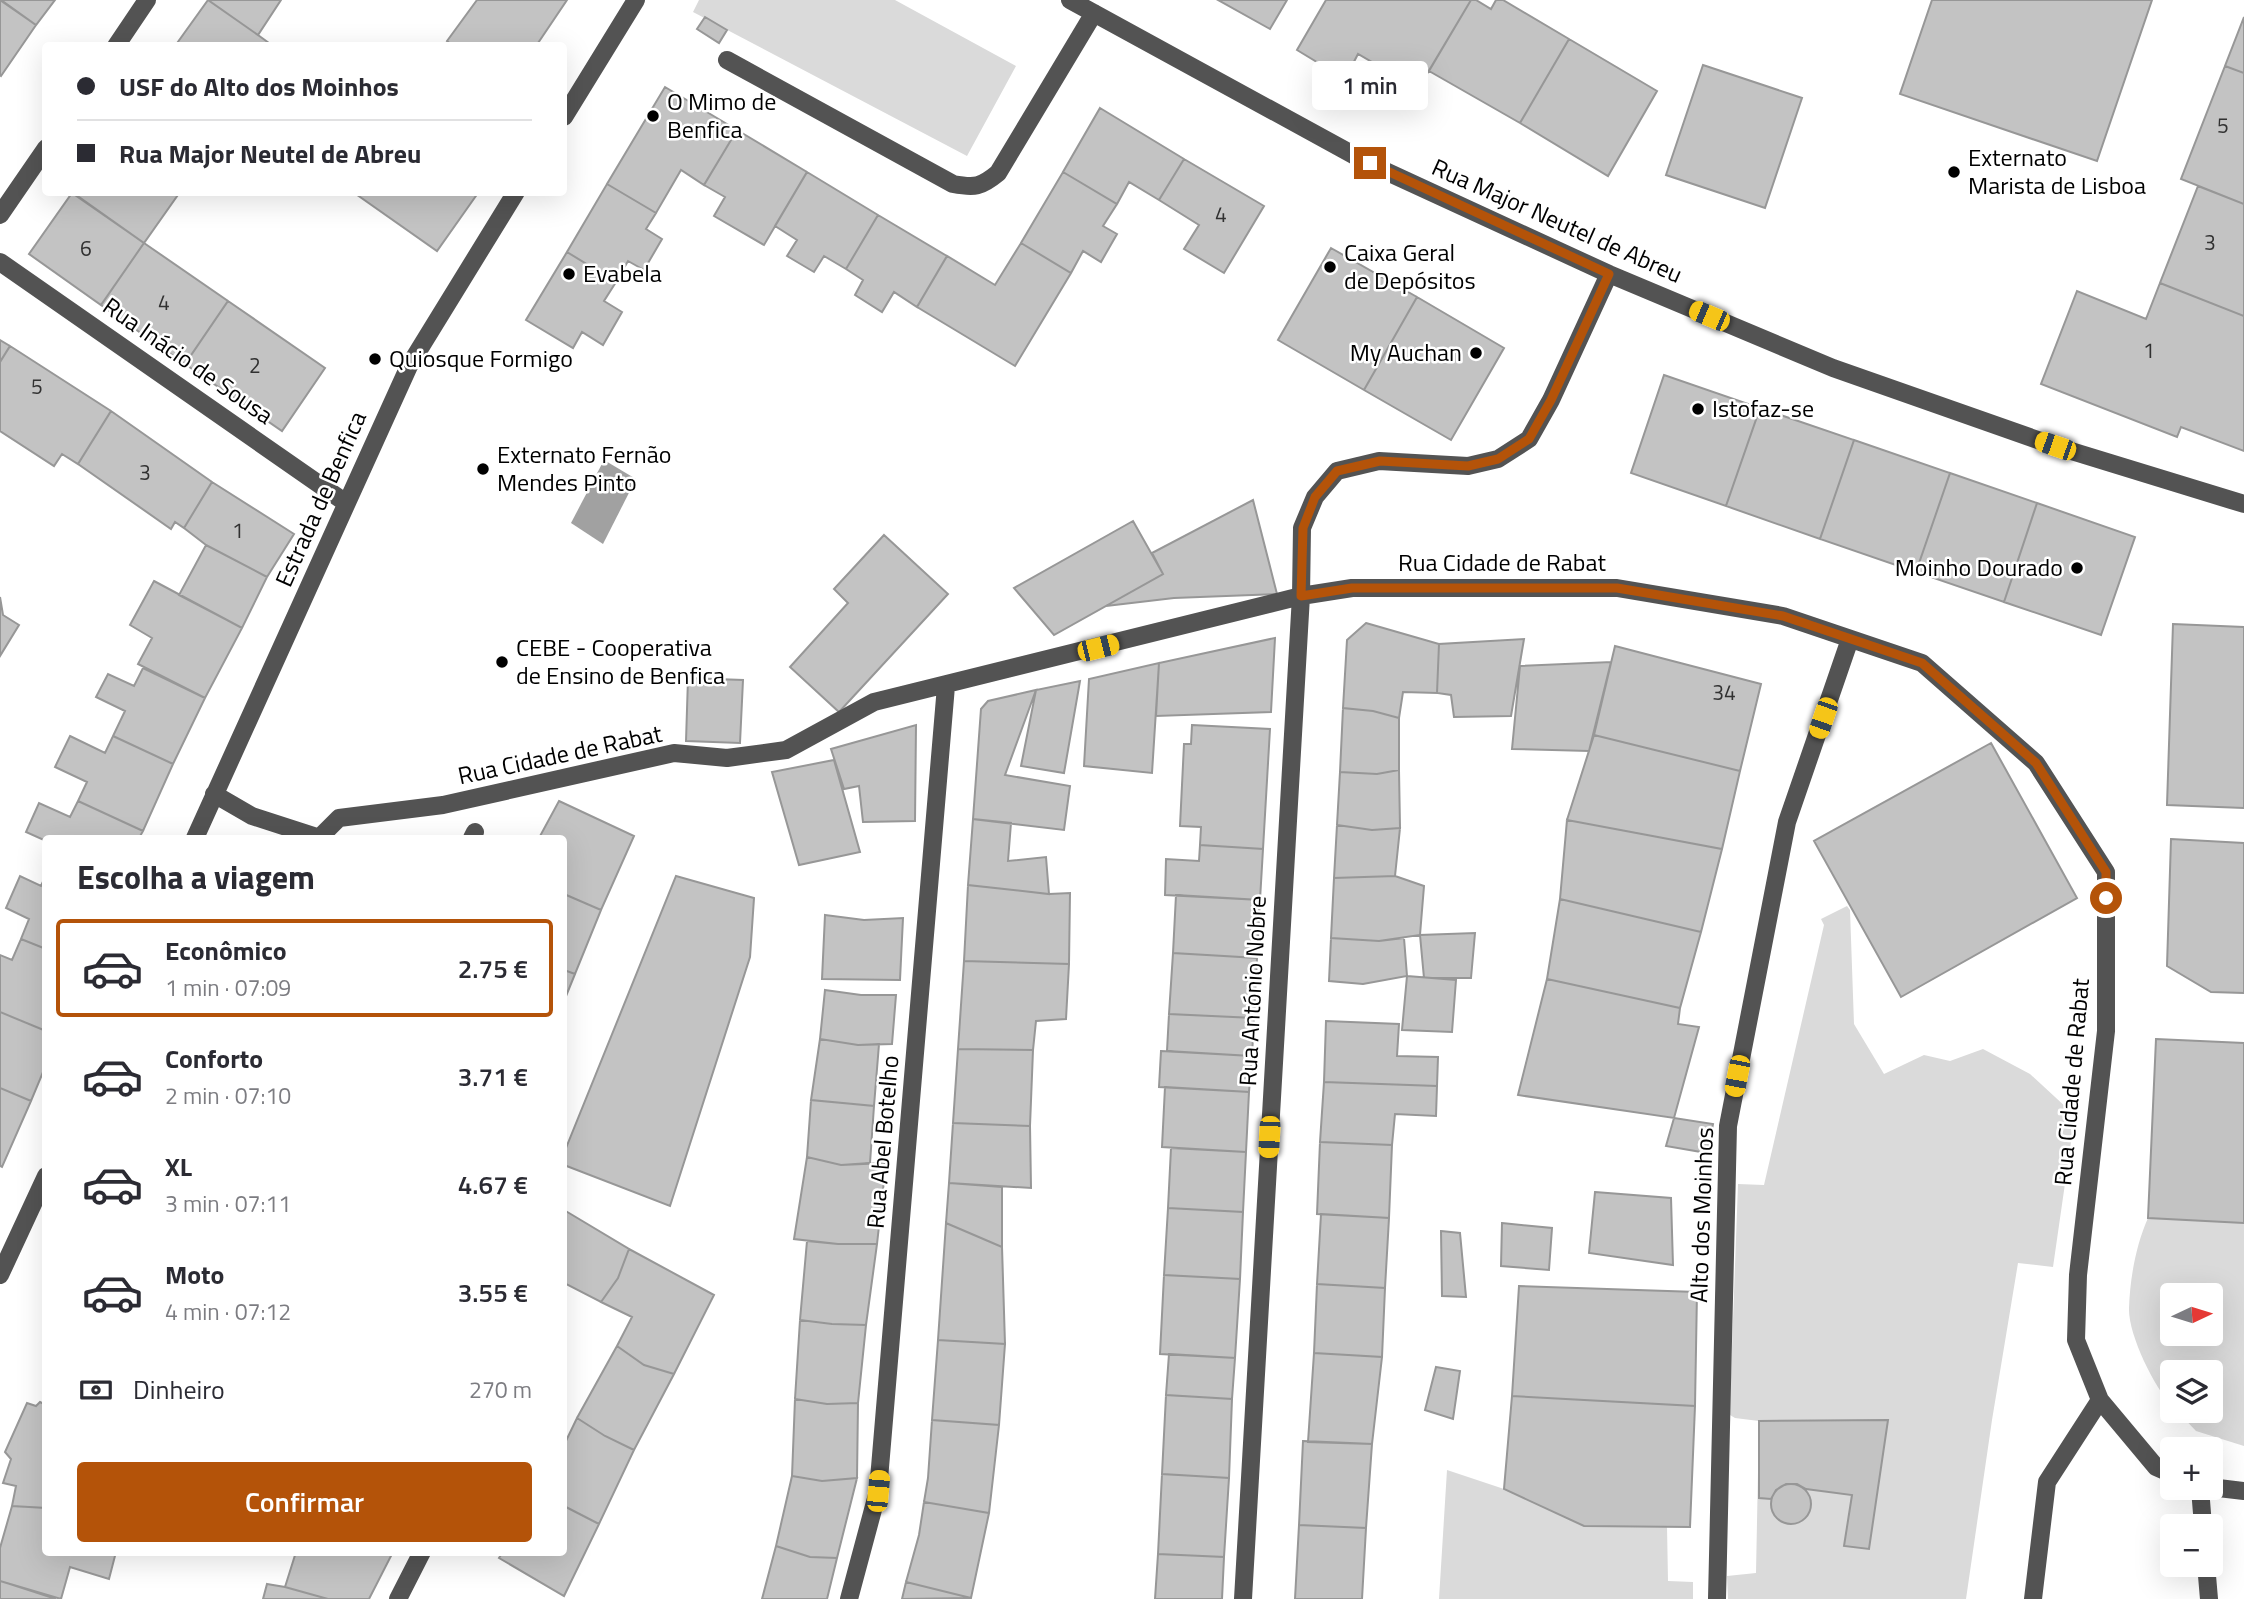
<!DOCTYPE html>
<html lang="pt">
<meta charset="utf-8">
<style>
body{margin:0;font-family:"Titillium Web",sans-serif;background:#f2f2f3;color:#2b2b33;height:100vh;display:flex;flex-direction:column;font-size:26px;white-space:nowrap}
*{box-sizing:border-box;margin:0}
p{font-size:23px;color:#7c7c81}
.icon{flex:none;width:38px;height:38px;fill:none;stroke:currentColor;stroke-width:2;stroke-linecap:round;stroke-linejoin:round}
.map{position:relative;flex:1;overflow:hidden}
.panel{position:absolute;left:42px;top:835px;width:525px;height:721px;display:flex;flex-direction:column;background:#fff;border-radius:7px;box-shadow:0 7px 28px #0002}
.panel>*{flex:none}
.guide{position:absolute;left:42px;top:42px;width:525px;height:154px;border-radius:7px;box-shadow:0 7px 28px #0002;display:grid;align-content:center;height:154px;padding:0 35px;background:#fff}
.needle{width:46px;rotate:86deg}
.fabs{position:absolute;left:2160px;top:1283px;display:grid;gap:14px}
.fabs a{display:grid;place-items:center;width:63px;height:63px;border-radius:7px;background:#fff;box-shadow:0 7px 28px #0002;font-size:35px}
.end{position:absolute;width:32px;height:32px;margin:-16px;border:9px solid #b45309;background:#fff;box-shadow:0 0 0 4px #fff}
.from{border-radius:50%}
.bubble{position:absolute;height:49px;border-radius:7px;background:#fff;box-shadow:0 7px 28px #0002;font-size:23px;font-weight:600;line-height:49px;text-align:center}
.car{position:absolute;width:21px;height:42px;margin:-21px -10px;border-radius:9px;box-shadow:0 0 5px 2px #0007;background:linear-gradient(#f5c518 24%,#345 0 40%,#f5c518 0 76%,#345 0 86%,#f5c518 0)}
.guide b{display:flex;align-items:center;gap:24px;height:66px;font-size:26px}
.guide b+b{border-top:2px solid #e1e1e2}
.guide i{width:18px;height:18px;background:#2b2b33}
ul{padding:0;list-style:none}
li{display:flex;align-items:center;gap:21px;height:98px;margin:0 14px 10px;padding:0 21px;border:4px solid transparent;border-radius:7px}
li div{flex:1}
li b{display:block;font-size:26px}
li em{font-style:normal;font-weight:600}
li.current{border-color:#b45309}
li>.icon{width:63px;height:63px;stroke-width:1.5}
h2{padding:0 35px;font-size:32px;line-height:84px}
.pay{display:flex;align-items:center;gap:18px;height:77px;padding:0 35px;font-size:26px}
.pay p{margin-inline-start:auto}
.cta{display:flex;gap:14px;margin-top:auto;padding:14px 35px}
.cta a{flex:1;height:80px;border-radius:7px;background:#b45309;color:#fff;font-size:28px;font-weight:600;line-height:80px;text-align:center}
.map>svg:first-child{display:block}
.green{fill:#dadada;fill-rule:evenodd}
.water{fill:#a1a1a1}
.building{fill:#c3c3c3;stroke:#979797;stroke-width:2}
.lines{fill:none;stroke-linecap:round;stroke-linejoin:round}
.minor{stroke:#535353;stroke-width:18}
.route{stroke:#b45309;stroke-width:9}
.poi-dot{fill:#000;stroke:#fff;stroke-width:2.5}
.labels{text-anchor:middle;stroke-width:5;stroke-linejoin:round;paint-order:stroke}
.number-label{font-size:21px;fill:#313131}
.poi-label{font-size:24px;fill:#000;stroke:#fff;text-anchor:start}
.street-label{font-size:24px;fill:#000;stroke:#fff}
</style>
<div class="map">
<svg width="2244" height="1599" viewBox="0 0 2244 1599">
<rect width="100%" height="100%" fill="#fff"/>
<path class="green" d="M699 0H895L1016 66 967 156 693 12Z
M1847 906 1850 910 1854 1024 1884 1074 1924 1055 1950 1061 1983 1049 2030 1074 2068 1109 2072 1135 2053 1267 2018 1263 1992 1420 1966 1599H1728L1727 1576 1756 1573 1759 1421 1735 1418 1725 1412 1731 1375 1738 1184 1764 1185 1824 925 1821 919Z
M2148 1218 2244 1223V1446L2196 1431 2177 1411 2210 1410V1372H2172V1406C2154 1387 2128 1334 2129 1308 2130 1278 2136 1245 2148 1218ZM2172 1295H2210V1334H2172Z
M1447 1470 1504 1489 1584 1526H1667L1668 1581 1693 1582V1599H1439Z"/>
<path class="water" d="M604 460 636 479 603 544 571 523Z"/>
<path class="building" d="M0 0 36 25 1 76 0 75Z
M1 0H55L36 25Z
M208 0 258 35 273 46H175Z
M208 0H281L258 35Z
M477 0H567L536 46H453L447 41Z
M1218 0H1287L1270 29Z
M1326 0H1471L1418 89 1358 54 1345 79 1297 50Z
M1471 0H1476L1491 9 1496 0H1503L1569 39 1520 123 1429 71Z
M1932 0H2152L2097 161 1900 94Z
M705 17 727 30 719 43 697 29Z
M2244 17V73L2225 66Z
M1569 39 1657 91 1608 176 1520 123Z
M1703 65 1802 98 1765 208 1666 175Z
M2225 66 2244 73V204L2181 179Z
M665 87 737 130 704 185 681 170 656 213 607 184Z
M1100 108 1184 159 1159 200 1129 182 1117 204 1063 172Z
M737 130 807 172 764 245 714 216 725 197 704 185Z
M1184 159 1264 206 1224 273 1184 249 1199 225 1159 200Z
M807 172 878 215 846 269 824 256 814 272 787 256 797 240 775 226Z
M1063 172 1117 204 1103 226 1117 234 1101 262 1083 251 1071 273 1021 243Z
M607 184 656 213 646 229 662 239 644 270 628 261 616 282 567 252Z
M2198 186 2244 204V316L2160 283Z
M72 192H180L144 243Z
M353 192H478V193L437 251Z
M72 193 144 243 101 305 29 254Z
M878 215 947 256 917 307 894 292 882 312 855 295 863 280 846 269Z
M144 243 228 301 185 364 101 305Z
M1021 243 1071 273 1015 366 917 307 947 256 995 285Z
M1331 248 1417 297 1364 390 1278 340Z
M567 252 616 282 604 301 622 312 603 345 582 332 573 348 526 320Z
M2160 283 2244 316V451L2181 427 2177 437 2041 384 2077 291 2146 319Z
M1417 297 1504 348 1451 440 1364 390Z
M228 301 325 368 282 431 185 364Z
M0 340 10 346 0 362Z
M10 346 111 411 78 464 62 454 54 466 0 431V362Z
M1664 375 1760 408 1726 506 1631 473Z
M1760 408 1854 440 1820 539 1726 506Z
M111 411 212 482 184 528 175 522 171 529 78 464Z
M1854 440 1950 473 1916 572 1820 539Z
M1950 473 2037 503 2004 602 1916 572Z
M212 482 294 534 267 577 206 545 184 528Z
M1253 500 1277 594 1174 598 1106 606 1163 574 1152 553Z
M2037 503 2135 537 2101 635 2004 602Z
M1133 521 1163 574 1054 635 1014 588Z
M884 535 948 594 839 712 790 667 848 603 834 589Z
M206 545 267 577 242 628 179 595Z
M154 581 242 628 205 698 138 664 152 638 130 625Z
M0 597 3 615 19 625 0 656Z
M1366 623 1439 644 1437 693 1403 692 1399 718 1373 711 1343 708 1347 640Z
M2173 624 2244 627V808L2167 805Z
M1275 638 1271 712 1156 716 1159 663Z
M1524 639 1511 716 1454 717 1451 695 1437 693 1439 644Z
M1615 646 1761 684 1740 771 1594 735Z
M1611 662 1589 751 1512 749 1520 666Z
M1159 663 1152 773 1084 766 1089 679Z
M143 668 205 698 173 764 113 736 125 711 96 697 108 674 134 686Z
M688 678 743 680 740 743 686 741Z
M1080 681 1064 773 1021 766 1036 690Z
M1036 690 1005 775 1070 786 1064 830 973 819 981 709 988 701Z
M1343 708 1373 711 1399 718V770L1377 774 1340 772Z
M916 725 915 821 863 822 859 786 844 789 831 749Z
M1192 725 1270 729 1263 849 1200 845 1201 827 1180 826 1184 744H1191Z
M1594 735 1740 771 1722 849 1567 820Z
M70 736 105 753 113 736 173 764 143 831 78 801 87 782 55 767Z
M1991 743 2077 898 1901 997 1814 841Z
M834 760 860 852 799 865 772 772Z
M1399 770 1400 828 1372 830 1337 825 1340 772 1377 774Z
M78 801 143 831 139 838H46V841L26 832 39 803 70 817Z
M559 801 634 836 601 910 564 894V838H539Z
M973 819 1011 823 1008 861 1046 857 1049 894 968 885Z
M1567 820 1722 849 1701 932 1560 899Z
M1337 825 1372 830 1400 828 1395 876 1334 878Z
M2171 839 2244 843V993L2211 992 2167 966Z
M1200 845 1263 849 1260 900 1165 895 1166 859 1199 861Z
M46 875V949L21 939 29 919 6 908 20 876 41 886Z
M676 876 754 898 750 957 670 1206 564 1165V1153Z
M1395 876 1424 886 1420 935 1379 941 1331 938 1334 878Z
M968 885 1049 894 1070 893 1069 964 964 961Z
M564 894 601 910 575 974 564 970Z
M1176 895 1260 900 1257 958 1173 953Z
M1560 899 1701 932 1680 1008 1547 979Z
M825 915 864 920 903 918 900 980 822 979Z
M1475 933 1471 978H1424L1420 935Z
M1331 938 1379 941 1404 938 1407 976 1363 984 1329 981Z
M21 939 46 949V1031L0 1012V955L12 960Z
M1173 953 1257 958 1254 1018 1169 1014Z
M964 961 1069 964 1066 1019 1036 1021 1033 1050 958 1049Z
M564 970 575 974 564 1001Z
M1407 976 1456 980 1452 1032 1402 1030Z
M1547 979 1680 1008 1678 1024 1699 1027 1674 1118 1518 1095Z
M825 990 861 995H896L892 1044 858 1045 820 1039Z
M0 1012 46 1031V1065L31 1101 0 1088Z
M1169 1014 1254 1018 1252 1056 1167 1051Z
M1326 1021 1399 1024 1397 1056 1438 1057 1437 1086 1324 1082Z
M820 1039 858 1045 879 1044 874 1106 811 1100Z
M2156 1039 2244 1043V1223L2148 1218Z
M958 1049 1033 1050 1030 1126 953 1123Z
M1161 1051 1252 1056 1249 1092 1159 1087Z
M1324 1082 1437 1086 1436 1116 1395 1114 1392 1145 1320 1142Z
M1165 1087 1249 1092 1246 1152 1162 1147Z
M0 1088 31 1101 2 1167 0 1166Z
M811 1100 874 1106 870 1163 841 1165 807 1157Z
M1674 1118 1713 1124 1707 1153 1666 1146Z
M953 1123 1030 1126 1031 1188 949 1183Z
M1320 1142 1392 1145 1389 1218 1317 1214Z
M1171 1148 1246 1152 1243 1212 1168 1208Z
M807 1157 841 1165 886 1163 877 1244H838L794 1239Z
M949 1183 1002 1187V1247L946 1223Z
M1595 1192 1671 1198 1673 1265 1589 1253Z
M1168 1208 1243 1212 1240 1279 1164 1275Z
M564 1210 629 1249 618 1278 601 1302 564 1283Z
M1321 1214 1389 1218 1385 1288 1317 1284Z
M946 1223 1002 1247 1005 1344 938 1340Z
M1502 1223 1552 1228 1549 1270 1501 1266Z
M1441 1231 1460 1233 1466 1297 1442 1296Z
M807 1241 838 1244H877L866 1325 832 1324 800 1320Z
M629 1249 714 1295 674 1374 644 1365 617 1346 632 1317 601 1302 618 1278Z
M1164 1275 1240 1279 1235 1358 1160 1354Z
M1317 1284 1385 1288 1382 1357 1314 1353Z
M1519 1286 1697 1292 1695 1406 1512 1396Z
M800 1320 832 1324 866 1325 858 1403 827 1404 795 1399Z
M938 1340 1005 1344 999 1425 932 1420Z
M617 1346 644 1365 674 1374 634 1450 605 1436 577 1418Z
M1314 1353 1382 1357 1372 1444 1308 1442Z
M1169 1354 1235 1358 1232 1399 1166 1395Z
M1436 1367 1460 1371 1453 1419 1425 1410Z
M1166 1395 1232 1399 1229 1478 1162 1474Z
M1512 1396 1695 1406 1690 1527 1584 1526 1504 1489Z
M795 1399 827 1404 858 1403 857 1478 822 1481 792 1476Z
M40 1402 46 1405V1508L12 1506 16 1486 3 1483 11 1459 5 1452 27 1403 36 1406Z
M577 1418 605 1436 634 1450 599 1524 564 1506V1445Z
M932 1420 999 1425 989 1513 924 1502 928 1478Z
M1888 1420 1869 1549 1844 1546 1852 1495 1806 1489 1797 1484H1786L1776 1490 1771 1499 1759 1498V1421Z
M1303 1441 1372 1444 1366 1528 1299 1525Z
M1162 1474 1229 1478 1224 1557 1158 1554Z
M792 1476 822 1481 857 1478 837 1558 810 1557 776 1546Z
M1771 1504a20 20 0 1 1 40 0a20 20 0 1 1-40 0Z
M924 1502 989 1513 971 1598 906 1582 919 1535Z
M12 1506 46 1508V1552H116L109 1579 70 1567 61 1599 0 1581V1548Z
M564 1506 599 1524 564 1596 499 1558 503 1552H564Z
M1299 1525 1366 1528 1362 1599H1295Z
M776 1546 810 1557 837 1558 827 1599H762Z
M296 1552H393L369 1599H328L285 1587Z
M1158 1554 1224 1557 1222 1599H1155Z
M0 1581 10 1584 56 1599H0Z
M906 1582 971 1598 902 1599Z
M267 1584 285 1587 328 1599H263Z"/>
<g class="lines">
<path class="minor" d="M1070 0 1370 164 1609 274 1833 368 2055 446 2244 504
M116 46 147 0
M727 60 953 184C975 188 981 187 998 173L1094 13
M564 117 636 0
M0 215 46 148
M0 262 346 503
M214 794 252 816 320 838
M195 838 409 366 516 192
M319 838 339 818 443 805 674 753 727 758 786 750 874 702 1301 596 1352 588H1617L1783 616 1922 663 2036 763 2106 872V1031L2078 1275 2076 1340 2100 1400 2156 1467 2172 1474
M472 838 475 832
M0 1275 46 1176
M2210 1487 2244 1491
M2200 1488 2203 1526
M2206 1564 2209 1599
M398 1599 422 1552
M849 1599 878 1491 946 686
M1243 1599 1301 596 1302 528 1315 497 1337 471 1379 461 1468 466 1498 459 1529 439 1551 400 1609 274
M1717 1599 1728 1126 1787 822 1850 639
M2033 1599 2047 1482 2100 1400"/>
</g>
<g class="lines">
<path class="route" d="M1370 163 1609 274 1551 400 1529 439 1498 459 1468 466 1380 461 1337 471 1315 497 1303 528 1301 596 1352 588H1617L1783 616 1922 663 2036 763 2106 872V898"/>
</g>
<g class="poi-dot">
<circle cx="653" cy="116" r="7"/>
<circle cx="1954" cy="172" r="7"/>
<circle cx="1330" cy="267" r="7"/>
<circle cx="569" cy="274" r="7"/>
<circle cx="1476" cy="353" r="7"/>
<circle cx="375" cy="359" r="7"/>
<circle cx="1698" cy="409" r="7"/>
<circle cx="483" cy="469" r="7"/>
<circle cx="2077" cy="568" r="7"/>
<circle cx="502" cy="662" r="7"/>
</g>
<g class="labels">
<g class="number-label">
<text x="2223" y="133">5</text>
<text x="1221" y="222">4</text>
<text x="2210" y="250">3</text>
<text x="86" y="256">6</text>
<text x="164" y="310">4</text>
<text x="2149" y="358">1</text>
<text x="255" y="373">2</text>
<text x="37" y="394">5</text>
<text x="145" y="480">3</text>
<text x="238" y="538">1</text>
<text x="1724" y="700">34</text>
</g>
<g class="poi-label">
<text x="667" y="110">O Mimo de<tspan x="667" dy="28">Benfica</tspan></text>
<text x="1968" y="166">Externato<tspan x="1968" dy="28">Marista de Lisboa</tspan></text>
<text x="1344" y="261">Caixa Geral<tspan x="1344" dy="28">de Depósitos</tspan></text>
<text x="583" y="282">Evabela</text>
<text x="1462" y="361" text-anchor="end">My Auchan</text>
<text x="389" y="367">Quiosque Formigo</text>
<text x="1712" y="417">Istofaz-se</text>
<text x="497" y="463">Externato Fernão<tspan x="497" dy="28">Mendes Pinto</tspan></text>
<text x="2063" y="576" text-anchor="end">Moinho Dourado</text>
<text x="516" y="656">CEBE - Cooperativa<tspan x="516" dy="28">de Ensino de Benfica</tspan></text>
</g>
<g class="street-label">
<text transform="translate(1557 221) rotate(24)" y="8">Rua Major Neutel de Abreu</text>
<text transform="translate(188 361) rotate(35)" y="8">Rua Inácio de Sousa</text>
<text transform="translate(321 499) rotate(-66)" y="8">Estrada de Benfica</text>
<text x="1502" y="571">Rua Cidade de Rabat</text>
<text transform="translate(560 755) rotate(-12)" y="8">Rua Cidade de Rabat</text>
<text transform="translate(1253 991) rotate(-87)" y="8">Rua António Nobre</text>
<text transform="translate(2072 1082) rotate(-85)" y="8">Rua Cidade de Rabat</text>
<text transform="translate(883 1142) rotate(-85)" y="8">Rua Abel Botelho</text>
<text transform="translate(1702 1215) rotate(-88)" y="8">Alto dos Moinhos</text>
</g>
</g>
</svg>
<div class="fabs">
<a><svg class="needle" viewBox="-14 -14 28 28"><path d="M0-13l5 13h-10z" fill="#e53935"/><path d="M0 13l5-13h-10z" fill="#7c7c81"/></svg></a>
<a><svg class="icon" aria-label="layers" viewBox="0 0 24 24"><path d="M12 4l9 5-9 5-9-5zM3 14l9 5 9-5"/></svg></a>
<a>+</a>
<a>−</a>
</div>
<i class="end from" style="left:2106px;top:898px"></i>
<i class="end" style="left:1370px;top:163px"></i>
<div class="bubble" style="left:1312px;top:61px;width:116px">1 min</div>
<i class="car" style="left:1709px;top:316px;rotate:293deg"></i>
<i class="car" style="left:2055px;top:446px;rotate:289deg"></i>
<i class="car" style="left:1098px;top:648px;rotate:76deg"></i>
<i class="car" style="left:1823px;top:718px;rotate:199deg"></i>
<i class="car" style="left:1737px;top:1076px;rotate:191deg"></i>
<i class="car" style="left:1269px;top:1137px;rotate:183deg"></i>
<i class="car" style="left:878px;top:1491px;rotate:5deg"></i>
<div class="guide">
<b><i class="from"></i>USF do Alto dos Moinhos</b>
<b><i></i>Rua Major Neutel de Abreu</b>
</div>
<section class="panel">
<h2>Escolha a viagem</h2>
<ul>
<li class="current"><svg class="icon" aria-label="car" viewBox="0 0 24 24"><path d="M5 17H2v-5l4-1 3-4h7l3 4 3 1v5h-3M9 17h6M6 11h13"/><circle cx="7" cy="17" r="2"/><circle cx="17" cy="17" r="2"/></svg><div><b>Econômico</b><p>1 min · 07:09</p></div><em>2.75 €</em></li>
<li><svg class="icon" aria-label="car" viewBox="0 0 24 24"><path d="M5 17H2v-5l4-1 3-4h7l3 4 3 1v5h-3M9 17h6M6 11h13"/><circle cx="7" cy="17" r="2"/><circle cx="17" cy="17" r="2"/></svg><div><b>Conforto</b><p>2 min · 07:10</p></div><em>3.71 €</em></li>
<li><svg class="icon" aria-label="car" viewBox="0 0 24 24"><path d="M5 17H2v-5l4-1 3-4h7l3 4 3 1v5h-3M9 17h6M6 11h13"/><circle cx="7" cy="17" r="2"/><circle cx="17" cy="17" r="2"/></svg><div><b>XL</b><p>3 min · 07:11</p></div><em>4.67 €</em></li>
<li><svg class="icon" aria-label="car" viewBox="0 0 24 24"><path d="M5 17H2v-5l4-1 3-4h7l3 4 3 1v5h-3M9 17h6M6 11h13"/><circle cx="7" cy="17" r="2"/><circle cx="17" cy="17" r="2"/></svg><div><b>Moto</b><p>4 min · 07:12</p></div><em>3.55 €</em></li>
</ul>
<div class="pay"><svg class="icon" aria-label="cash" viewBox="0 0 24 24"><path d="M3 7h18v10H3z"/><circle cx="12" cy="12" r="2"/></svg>Dinheiro<p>270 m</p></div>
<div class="cta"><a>Confirmar</a></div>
</section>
</div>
